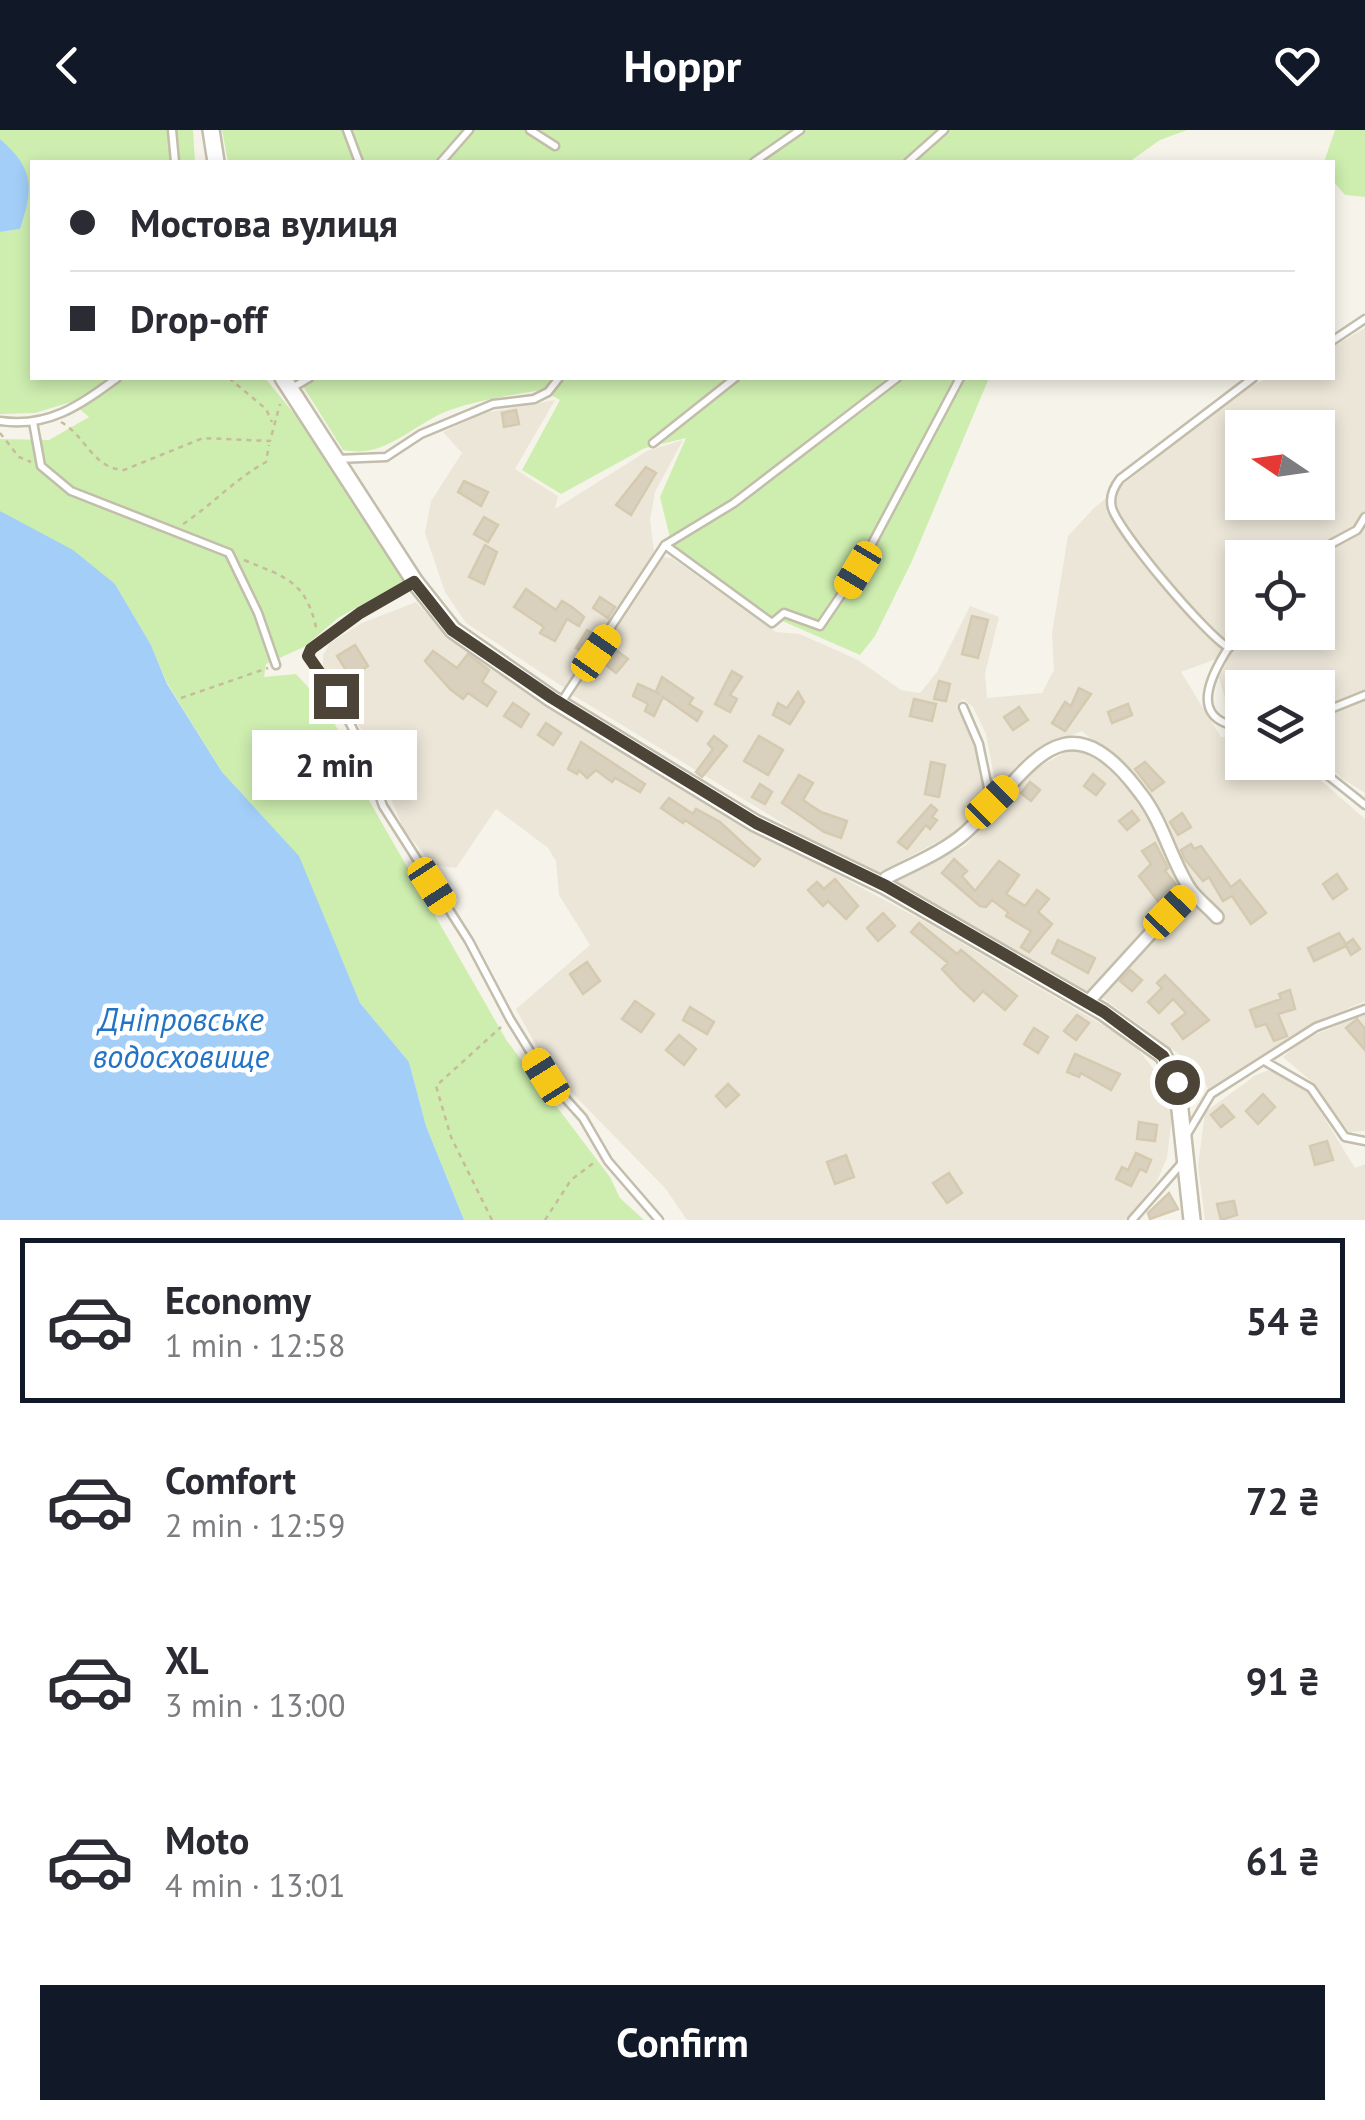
<!DOCTYPE html>
<meta charset="utf-8">
<style>
body{margin:0;font-family:"PT Sans",sans-serif;background:#f2f2f3;color:#2b2b33;height:100vh;display:flex;flex-direction:column;font-size:38px;white-space:nowrap}
*{box-sizing:border-box;margin:0}
p{font-size:32px;color:#7c7c81}
.icon{flex:none;width:55px;height:55px;fill:none;stroke:currentColor;stroke-width:2;stroke-linecap:round;stroke-linejoin:round}
.map{position:relative;height:1090px;overflow:hidden}
.sheet{display:flex;flex-direction:column;background:#fff;flex:1}
.sheet>*{flex:none}
.hud{position:absolute;left:30px;top:30px;width:1305px;height:220px;border-radius:0px;box-shadow:0 5px 15px #0003;display:grid;align-content:center;height:220px;padding:0 40px;background:#fff}
.needle{width:65px;rotate:283deg}
.tools{position:absolute;left:1225px;top:280px;display:grid;gap:20px}
.tools a{display:grid;place-items:center;width:110px;height:110px;border-radius:0px;background:#fff;box-shadow:0 5px 15px #0003;font-size:50px}
.end{position:absolute;width:45px;height:45px;margin:-22px;border:12px solid #4c4537;background:#fff;box-shadow:0 0 0 5px #fff}
.from{border-radius:50%}
.bubble{position:absolute;height:70px;border-radius:0px;background:#fff;box-shadow:0 5px 15px #0003;font-size:32px;font-weight:600;line-height:70px;text-align:center}
.car{position:absolute;width:30px;height:60px;margin:-30px -15px;border-radius:12px;box-shadow:0 0 8px 2px #0007;background:linear-gradient(#f5c518 24%,#345 0 40%,#f5c518 0 76%,#345 0 86%,#f5c518 0)}
.hud b{display:flex;align-items:center;gap:35px;height:95px;font-size:38px}
.hud b+b{border-top:2px solid #e1e1e2}
.hud i{width:25px;height:25px;background:#2b2b33}
ul{padding:18px 0 0;list-style:none}
li{display:flex;align-items:center;gap:30px;height:165px;margin:0 20px 15px;padding:0 20px;border:5px solid transparent;border-radius:0px}
li div{flex:1}
li b{display:block;font-size:38px}
li em{font-style:normal;font-weight:600}
li.active{border-color:#111827}
li>.icon{width:90px;height:90px;stroke-width:1.5}
.button{display:flex;gap:20px;margin-top:auto;padding:20px 40px}
.button a{flex:1;height:115px;border-radius:0px;background:#111827;color:#fff;font-size:40px;font-weight:600;line-height:115px;text-align:center}
header{display:flex;justify-content:space-between;align-items:center;height:130px;padding:0 40px;background:#111827;color:#fff;font-size:45px;font-weight:600}
.map>svg:first-child{display:block}
.residential{fill:#ebe6d8;fill-rule:evenodd}
.green{fill:#cdeeaf}
.water{fill:#a2cef8}
.building{fill:#d9d1be;stroke:#d5cab0;stroke-width:2.5}
.lines{fill:none;stroke-linecap:round;stroke-linejoin:round}
.service-casing{stroke:#c3bdab;stroke-width:11}
.minor-casing{stroke:#c3bdab;stroke-width:16}
.tertiary-casing{stroke:#c3bdab;stroke-width:20}
.path{stroke:#c7bb9b;stroke-width:2.5;stroke-dasharray:5 5;stroke-linecap:butt}
.service{stroke:#fff;stroke-width:6}
.minor{stroke:#fff;stroke-width:11}
.tertiary{stroke:#fff;stroke-width:15}
.route{stroke:#4c4537;stroke-width:12}
.labels{text-anchor:middle;stroke-width:9;stroke-linejoin:round;paint-order:stroke}
.water-label{font-size:32px;font-style:italic;fill:#2373c4;stroke:#fff}
</style>
<header><svg class="icon" aria-label="back" viewBox="0 0 24 24"><path d="M15 5l-7 7 7 7"/></svg>Hoppr<svg class="icon" aria-label="heart" viewBox="0 0 24 24"><path d="M12 20l-8-8c-3-5 5-10 8-4 3-6 11-1 8 4z"/></svg></header>
<div class="map">
<svg width="1365" height="1090" viewBox="0 0 1365 1090">
<rect width="100%" height="100%" fill="#f6f4ea"/>
<path class="residential" d="M1365 198V663L1341 648 1318 625V558H1242V582L1227 574 1219 548 1230 524 1181 542 1221 607 1242 608V632L1301 633 1365 689V871L1310 895 1208 959 1199 939 1099 865 1188 768 1216 791 1223 785 1193 753 1139 653 1082 601 1035 620 997 662 986 604 973 577 963 569 956 576 976 616 986 668 960 700 878 743 802 705 571 564 662 427 672 428 776 502 800 504 858 530 901 560 920 563 937 542 970 476 999 487 985 544 987 568 1042 563 1054 540 1052 503 1068 406 1094 378 1243 259 1269 248H1332L1333 217ZM1242 298H1318V372H1242ZM1242 428H1318V502H1242Z
M555 270 515 339 558 366 555 379 647 321 683 310 655 362 650 390 654 421 628 471 566 559 466 493 445 462 425 403 431 371 462 323 443 302 484 283Z
M416 472 452 510 495 542 609 614 721 682 931 795 1132 912 1168 957 1173 978 1167 1028 1156 1053 1125 1090H687L665 1058 575 966 534 912 516 879 590 815 559 765 556 731 548 718 496 679 456 738 433 735 404 700 364 604 323 538V525L330 513 362 493Z
M1073 618 1096 627 1139 670 1181 754V761L1088 862 893 752 965 716 1037 638Z
M1365 884V1001L1349 1002 1312 952 1283 927 1305 909Z
M1269 940 1307 960 1355 1038 1365 1034V1090H1205L1198 1036 1205 982 1256 945Z"/>
<path class="green" d="M0 0H193L195 32H32V248H265L309 302 406 450 338 488 304 517 266 534 264 547 296 544 319 569 347 614 367 667 507 911 610 1047 620 1068 644 1090H464L426 996 409 932 360 873 298 726 222 642 167 553 151 515 115 454 0 381V309L49 310 89 287 71 272 35 283 0 284V102L20 99C34 58 33 38 0 9Z
M222 0H1187L1160 10 1129 32H228Z
M1335 0H1365V67L1345 65 1333 51 1332 32H1324Z
M298 248H989L912 431 875 506 860 525 771 486 672 416 660 367 686 308 645 318 561 364 522 340 560 270 542 260C511 265 480 270 450 280 412 294 387 329 343 320Z"/>
<path class="water" d="M0 9C34 38 34 58 20 99L0 102Z
M0 381 73 420 115 454 151 515 167 554 222 642 299 726 360 873 409 932 426 996 464 1090H0Z"/>
<path class="building" d="M516 280 519 294 504 297 502 283Z
M646 337 656 343 631 385 616 375Z
M464 351 488 362 481 376 458 362Z
M484 387 498 395 488 412 474 404Z
M485 415 497 422 484 454 469 447Z
M526 459 556 480 562 471 572 477 584 487 579 496 567 489 555 511 540 503 544 497 514 477Z
M600 467 615 477 608 488 593 478Z
M972 486 988 490 978 528 962 524Z
M587 500 597 506 585 523 576 518Z
M355 515 368 536 351 548 337 526Z
M616 520 628 529 616 543 605 534Z
M433 521 457 538 468 524 489 540 482 552 496 562 487 576 468 563 463 569 450 559 425 531Z
M732 541 742 547 730 565 737 569 730 582 715 574Z
M662 547 693 568 689 574 702 582 697 591 663 567 654 586 645 581 648 574 633 566 638 554 660 564 656 562Z
M939 551 950 554 946 571 934 569Z
M1079 558 1091 564 1065 601 1052 593 1065 572 1071 576Z
M798 562 804 572 790 594 773 585 778 573 787 578Z
M914 569 936 574 932 591 910 586Z
M513 573 529 584 521 597 504 586Z
M1128 574 1132 585 1112 593 1108 582Z
M1019 577 1028 590 1013 600 1004 587Z
M546 593 561 603 553 615 538 605Z
M714 606 727 616 702 647 696 642 713 619 708 614Z
M759 606 783 620 768 645 744 631Z
M581 612 645 654 640 662 615 648 612 652 596 640 587 648 579 640 577 644 568 639Z
M931 632 945 635 939 667 925 664Z
M1145 632 1164 652 1152 661 1135 639Z
M1093 644 1105 654 1096 665 1084 656Z
M799 645 813 653 803 670 821 682 847 691 841 708 824 702 782 673Z
M1030 652 1040 660 1031 671 1021 663Z
M760 654 772 662 765 674 752 667Z
M669 668 693 684 696 679 720 692 760 729 754 736 685 690 683 693 661 678Z
M931 675 937 680 932 687 937 690 930 699 926 695 907 719 898 712Z
M1132 681 1139 690 1127 700 1119 691Z
M1182 683 1191 697 1178 705 1170 692Z
M1155 713 1168 738 1165 741 1179 758 1160 774 1139 746 1151 734 1142 721Z
M1191 714 1194 719 1201 716 1231 757 1240 750 1266 783 1251 794 1232 766 1223 771 1209 747 1203 751 1184 728 1181 720Z
M954 729 967 741 962 746 975 761 999 731 1019 745 1006 764 1025 776 1037 760 1049 769 1038 782 1052 794 1029 822 1021 817 1031 801 1006 786 1008 782 992 770 986 777 980 776 942 743Z
M1337 744 1347 759 1333 769 1323 754Z
M835 749 858 776 846 789 828 771 823 776 808 760 817 752 824 759Z
M883 783 895 796 878 811 867 798Z
M919 793 957 824 961 820 1017 866 1005 880 983 861 974 871 959 857 942 839 948 833 911 802Z
M1339 803 1346 814 1353 809 1360 819 1351 825 1346 816 1314 831 1308 818Z
M1058 810 1095 828 1088 843 1052 823Z
M587 832 600 851 583 864 570 844Z
M1130 840 1142 850 1132 861 1120 851Z
M1165 845 1209 890 1183 909 1172 894 1186 883 1173 869 1159 883 1148 872 1162 858 1157 853Z
M1290 860 1295 879 1278 884 1287 906 1274 911 1266 894 1256 897 1250 880 1281 869 1279 864Z
M635 871 654 884 641 902 622 889Z
M690 877 714 892 707 904 683 890Z
M1077 885 1089 893 1076 910 1064 901Z
M1357 889 1365 899V920L1346 898Z
M1034 898 1048 907 1038 923 1024 914Z
M679 905 696 919 684 935 666 920Z
M1075 924 1120 944 1111 960 1081 943 1079 947 1067 942Z
M728 954 739 965 726 977 716 966Z
M1263 964 1275 977 1258 994 1246 981Z
M1223 975 1234 987 1221 997 1211 985Z
M1139 992 1157 995 1155 1011 1137 1009Z
M1327 1011 1333 1030 1315 1035 1310 1016Z
M1136 1023 1151 1030 1146 1042 1140 1039 1131 1056 1116 1049 1122 1037 1128 1040Z
M846 1025 854 1047 835 1054 827 1032Z
M949 1043 962 1063 947 1073 933 1053Z
M1169 1063 1178 1079 1150 1089 1148 1083Z
M1234 1071 1237 1085 1221 1090 1217 1074Z"/>
<g class="lines">
<defs>
<path id="service" d="M172 0 175 32
M347 0 359 32
M530 0 555 16
M441 32 469 0
M754 32 800 0
M908 32 944 0
M1332 211 1365 189
M292 258 309 248
M0 291C49 298 80 275 117 248
M33 292 41 336 71 361 229 423 258 483 276 535
M653 313 735 248
M337 329 386 327 421 304 493 274 534 269 548 262 559 248
M665 415 772 493 784 483 820 496 858 440 960 248
M1305 428 1357 400 1365 387
M413 453 360 483 311 519 308 526 336 566 364 621 383 676 469 811 510 889 546 947 583 988 608 1031 659 1090
M1242 497C1224 525 1175 589 1242 597
M1229 518C1206 505 1119 402 1112 378 1109 367 1113 358 1120 349L1253 248
M562 571 665 415 734 373 897 248
M963 577 979 614 991 672
M1318 584 1365 565
M1311 632 1365 675
M1266 932 1311 958 1345 1007 1365 1011
M1186 1006 1211 964 1316 897 1365 879
M1132 1090 1182 1033"/>
<path id="minor" d="M882 754 886 748C911 735 945 721 966 702 1028 645 1062 557 1141 664 1163 692 1171 730 1190 759 1197 769 1209 778 1217 787
M1087 873 1190 760"/>
<path id="tertiary" d="M211 0 216 32
M283 248 415 452 453 500 552 569 755 693 885 756 1103 882 1163 925 1177 952 1192 1090"/>
</defs>
<use href="#service" class="service-casing"/>
<use href="#minor" class="minor-casing"/>
<use href="#tertiary" class="tertiary-casing"/>
<path class="path" d="M229 248 266 279 272 292
M61 292C86 306 93 339 124 340L203 308 270 311 280 274
M0 303 19 327 31 332
M183 394C212 375 235 349 266 332L269 315
M244 430C288 448 307 452 317 502
M181 568 268 538
M492 1090 451 1007 436 956 501 897
M545 1090 571 1050 595 1032"/>
<use href="#service" class="service"/>
<use href="#minor" class="minor"/>
<use href="#tertiary" class="tertiary"/>
</g>
<g class="lines">
<path class="route" d="M336 566 308 526 311 519 360 483 414 452 452 500 552 568 756 693 886 756 1104 882 1163 926 1177 952"/>
</g>
<g class="labels">
<g class="water-label">
<text x="181" y="901">Дніпровське<tspan x="181" dy="37">водосховище</tspan></text>
</g>
</g>
</svg>
<div class="tools">
<a><svg class="needle" viewBox="-14 -14 28 28"><path d="M0-13l5 13h-10z" fill="#e53935"/><path d="M0 13l5-13h-10z" fill="#7c7c81"/></svg></a>
<a><svg class="icon" aria-label="locate" viewBox="0 0 24 24"><circle cx="12" cy="12" r="6"/><path d="M12 2v4M12 18v4M2 12h4M18 12h4"/></svg></a>
<a><svg class="icon" aria-label="layers" viewBox="0 0 24 24"><path d="M12 4l9 5-9 5-9-5zM3 14l9 5 9-5"/></svg></a>
</div>
<i class="end from" style="left:1177px;top:952px"></i>
<i class="end" style="left:336px;top:566px"></i>
<div class="bubble" style="left:252px;top:600px;width:165px">2 min</div>
<i class="car" style="left:858px;top:440px;rotate:211deg"></i>
<i class="car" style="left:596px;top:523px;rotate:35deg"></i>
<i class="car" style="left:992px;top:672px;rotate:45deg"></i>
<i class="car" style="left:432px;top:756px;rotate:147deg"></i>
<i class="car" style="left:1170px;top:782px;rotate:44deg"></i>
<i class="car" style="left:546px;top:947px;rotate:328deg"></i>
<div class="hud">
<b><i class="from"></i>Мостова вулиця</b>
<b><i></i>Drop-off</b>
</div>
</div>
<section class="sheet">
<ul>
<li class="active"><svg class="icon" aria-label="car" viewBox="0 0 24 24"><path d="M5 17H2v-5l4-1 3-4h7l3 4 3 1v5h-3M9 17h6M6 11h13"/><circle cx="7" cy="17" r="2"/><circle cx="17" cy="17" r="2"/></svg><div><b>Economy</b><p>1 min · 12:58</p></div><em>54 ₴</em></li>
<li><svg class="icon" aria-label="car" viewBox="0 0 24 24"><path d="M5 17H2v-5l4-1 3-4h7l3 4 3 1v5h-3M9 17h6M6 11h13"/><circle cx="7" cy="17" r="2"/><circle cx="17" cy="17" r="2"/></svg><div><b>Comfort</b><p>2 min · 12:59</p></div><em>72 ₴</em></li>
<li><svg class="icon" aria-label="car" viewBox="0 0 24 24"><path d="M5 17H2v-5l4-1 3-4h7l3 4 3 1v5h-3M9 17h6M6 11h13"/><circle cx="7" cy="17" r="2"/><circle cx="17" cy="17" r="2"/></svg><div><b>XL</b><p>3 min · 13:00</p></div><em>91 ₴</em></li>
<li><svg class="icon" aria-label="car" viewBox="0 0 24 24"><path d="M5 17H2v-5l4-1 3-4h7l3 4 3 1v5h-3M9 17h6M6 11h13"/><circle cx="7" cy="17" r="2"/><circle cx="17" cy="17" r="2"/></svg><div><b>Moto</b><p>4 min · 13:01</p></div><em>61 ₴</em></li>
</ul>
<div class="button"><a>Confirm</a></div>
</section>
